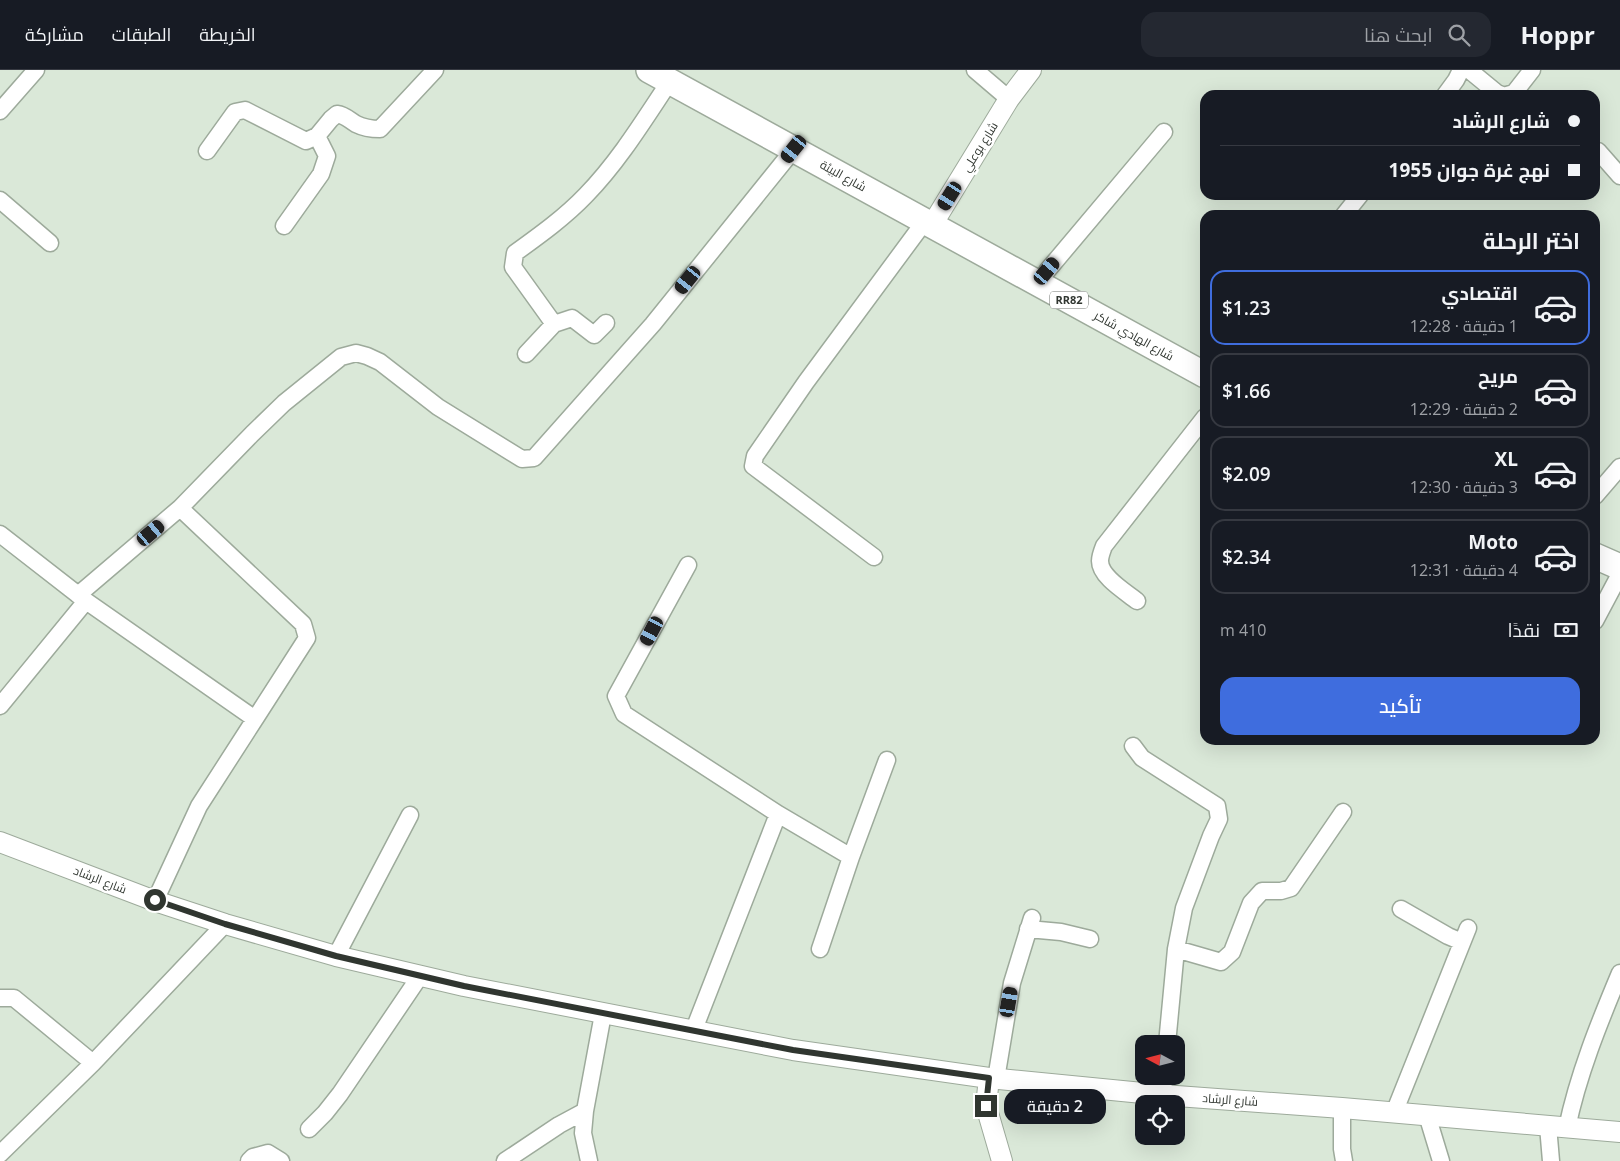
<!DOCTYPE html>
<html lang="ar">
<meta charset="utf-8">
<style>
body{margin:0;font-family:"Open Sans",Cairo,sans-serif;background:#242831;color:#f1f3f6;direction:rtl;height:100vh;display:flex;flex-direction:column;font-size:19px;white-space:nowrap}
*{box-sizing:border-box;margin:0}
p{font-size:16px;color:#9ea1a6}
.icon{flex:none;width:28px;height:28px;fill:none;stroke:currentColor;stroke-width:2;stroke-linecap:round;stroke-linejoin:round}
.map{position:relative;flex:1;overflow:hidden;direction:ltr}
.panel{position:absolute;left:1200px;top:140px;width:400px;height:535px;display:flex;flex-direction:column;background:#171b24;border-radius:15px;box-shadow:0 5px 20px #0002;direction:rtl}
.panel>*{flex:none}
.banner{position:absolute;left:1200px;top:20px;width:400px;height:110px;border-radius:15px;box-shadow:0 5px 20px #0002;direction:rtl;display:grid;align-content:center;height:110px;padding:0 20px;background:#171b24}
.needle{width:32px;rotate:277deg}
.controls{position:absolute;left:1135px;top:965px;display:grid;gap:10px}
.controls a{display:grid;place-items:center;width:50px;height:50px;border-radius:10px;background:#171b24;box-shadow:0 5px 20px #0002;font-size:25px}
.end{position:absolute;width:22px;height:22px;margin:-11px;border:6px solid #303630;background:#fff;box-shadow:0 0 0 2px #fff}
.from{border-radius:50%}
.bubble{position:absolute;height:35px;border-radius:15px;background:#171b24;box-shadow:0 5px 20px #0002;font-size:16px;font-weight:600;line-height:35px;text-align:center;direction:rtl}
.car{position:absolute;width:15px;height:30px;margin:-15px -8px;border-radius:6px;box-shadow:0 0 4px 1px #0007;background:linear-gradient(#222 24%,#8ab4d8 0 40%,#222 0 76%,#8ab4d8 0 86%,#222 0)}
.banner b{display:flex;align-items:center;gap:18px;height:48px;font-size:19px}
.banner b+b{border-top:1px solid #363941}
.banner i{width:12px;height:12px;background:#f1f3f6}
ul{padding:0;list-style:none}
li{display:flex;align-items:center;gap:15px;height:75px;margin:0 10px 8px;padding:0 10px;border:2px solid #363941;border-radius:15px}
li div{flex:1}
li b{display:block;font-size:19px}
li em{font-style:normal;font-weight:600}
li.on{border-color:#3f6dde}
li>.icon{width:45px;height:45px;stroke-width:1.5}
h2{padding:0 20px;font-size:22px;line-height:60px}
.pay{display:flex;align-items:center;gap:12px;height:55px;padding:0 20px;font-size:19px}
.pay p{margin-inline-start:auto}
.action{display:flex;gap:10px;margin-top:auto;padding:10px 20px}
.action a{flex:1;height:58px;border-radius:15px;background:#3f6dde;color:#fff;font-size:20px;font-weight:600;line-height:58px;text-align:center}
header{display:flex;align-items:center;gap:30px;box-sizing:border-box;height:70px;padding:0 25px;background:#171b24;border-bottom:1px solid #363941}
header strong{font-size:24px}
nav{display:flex;gap:28px;margin-inline-start:auto;font-size:18px}
.search{width:350px;height:45px;background:#242831;display:flex;align-items:center;gap:12px;box-sizing:border-box;padding:0 18px;border-radius:15px;color:#9ea1a6;font-size:19px}
.map>svg:first-child{display:block}
.lines{fill:none;stroke-linecap:round;stroke-linejoin:round}
.minor-casing{stroke:#9daa9b;stroke-width:19}
.tertiary-casing{stroke:#9daa9b;stroke-width:22}
.primary-casing{stroke:#9daa9b;stroke-width:28}
.minor{stroke:#fff;stroke-width:16}
.tertiary{stroke:#fff;stroke-width:20}
.primary{stroke:#fff;stroke-width:25}
.route{stroke:#303630;stroke-width:6}
.labels{text-anchor:middle;stroke-width:5;stroke-linejoin:round;paint-order:stroke}
.shield{fill:#fff;stroke:#6e726e;stroke-width:1}
.shield-label{font-size:11px;font-weight:bold;fill:#303630}
.street-label{font-size:12px;fill:#303630;stroke:#fff}
</style>
<header>
<strong>Hoppr</strong>
<div class="search"><svg class="icon" aria-label="search" viewBox="0 0 24 24"><circle cx="10" cy="10" r="6"/><path d="M15 15l6 6"/></svg>ابحث هنا</div>
<nav><a>الخريطة</a><a>الطبقات</a><a>مشاركة</a></nav>
</header>
<div class="map">
<svg width="1620" height="1091" viewBox="0 0 1620 1091">
<rect width="100%" height="100%" fill="#dae8d8"/>
<g class="lines">
<defs>
<path id="minor" d="M975 0 1009 29
M1469 0 1497 23 1502 25
M1445 25 1456 10 1461 0
M1507 25 1514 23 1532 0
M0 41 36 0
M207 81 235 42 245 40 306 71 317 66 331 49 337 44C345 45 349 50 356 54 364 58 371 59 380 59L435 0
M1598 81 1620 106
M0 130 50 173
M1344 145 1360 125
M284 156 321 104 327 86 317 66
M1047 201 1164 62
M554 254 572 248 594 265 606 253
M526 284 554 254 513 197 515 183C540 165 565 147 586 125 619 91 644 50 670 11
M1595 426 1620 397
M180 438 252 364 284 333 341 287 356 283 367 286 380 292 438 337 522 389 534 388 653 254 794 79
M0 464 86 531 255 649 199 736 155 831
M874 487 753 396 755 386 806 312 925 151
M688 495 616 626 624 644 778 744 693 962
M78 525 180 438 303 554 307 568 255 649
M1137 531C1126 522 1100 507 1100 491 1100 486 1102 481 1104 476L1205 347
M1595 551 1620 504
M0 636 86 531
M1133 676 1142 688 1217 736 1219 749 1211 766 1184 838 1176 879 1167 974
M778 744 851 787 887 690
M1401 839 1448 866 1462 872
M1028 859 1061 862 1090 869
M820 879 851 787
M1176 879 1221 892 1232 882 1251 833 1262 821H1281L1291 818 1343 742
M336 886 410 745
M0 928H14L93 993
M996 1009 1012 913 1032 848
M1163 1025 1164 1006
M1342 1038V1079L1344 1091
M1394 1043 1468 858
M1427 1045 1441 1091
M1548 1056 1551 1091
M1567 1058C1578 1005 1599 953 1620 903
M309 1059 325 1043 340 1024 420 906
M0 1084 93 993 225 854
M249 1091 253 1087 268 1083 281 1091
M505 1091 559 1055 585 1041
M589 1091 583 1063 585 1041 603 944"/>
<path id="tertiary" d="M932 155 1009 29 1031 0
M0 772 155 831 225 854 336 886 464 916 793 980 989 1008 1163 1025 1342 1038 1620 1062
M989 1008 986 1036 1002 1091"/>
<path id="primary" d="M649 0 1205 305
M1595 486 1620 497"/>
</defs>
<use href="#minor" class="minor-casing"/>
<use href="#tertiary" class="tertiary-casing"/>
<use href="#primary" class="primary-casing"/>
<use href="#minor" class="minor"/>
<use href="#tertiary" class="tertiary"/>
<use href="#primary" class="primary"/>
</g>
<g class="lines">
<path class="route" d="M155 830 225 854 336 886 464 916 793 980 989 1008 986 1036"/>
</g>
<g class="labels">
<rect class="shield" x="1050" y="221.5" width="38" height="17" rx="4"/>
<g class="shield-label">
<text x="1069" y="234">RR82</text>
</g>
<g class="street-label">
<text transform="translate(980 77) rotate(-58)" y="4">شارع بوعلي</text>
<text transform="translate(843 106) rotate(29)" y="4">شارع البيئة</text>
<text transform="translate(1134 266) rotate(29)" y="4">شارع الهادي شاكر</text>
<text transform="translate(100 810) rotate(21)" y="4">شارع الرشاد</text>
<text transform="translate(1230 1030) rotate(4)" y="4">شارع الرشاد</text>
</g>
</g>
</svg>
<div class="controls">
<a><svg class="needle" viewBox="-14 -14 28 28"><path d="M0-13l5 13h-10z" fill="#e53935"/><path d="M0 13l5-13h-10z" fill="#9ea1a6"/></svg></a>
<a><svg class="icon" aria-label="locate" viewBox="0 0 24 24"><circle cx="12" cy="12" r="6"/><path d="M12 2v4M12 18v4M2 12h4M18 12h4"/></svg></a>
</div>
<i class="end from" style="left:155px;top:830px"></i>
<i class="end" style="left:986px;top:1036px"></i>
<div class="bubble" style="left:1004px;top:1019px;width:102px">2 دقيقة</div>
<i class="car" style="left:794px;top:79px;rotate:219deg"></i>
<i class="car" style="left:950px;top:126px;rotate:212deg"></i>
<i class="car" style="left:1047px;top:201px;rotate:40deg"></i>
<i class="car" style="left:688px;top:210px;rotate:219deg"></i>
<i class="car" style="left:151px;top:463px;rotate:50deg"></i>
<i class="car" style="left:652px;top:561px;rotate:208deg"></i>
<i class="car" style="left:1009px;top:932px;rotate:10deg"></i>
<div class="banner">
<b><i class="from"></i>شارع الرشاد</b>
<b><i></i>نهج غرة جوان 1955</b>
</div>
<section class="panel">
<h2>اختر الرحلة</h2>
<ul>
<li class="on"><svg class="icon" aria-label="car" viewBox="0 0 24 24"><path d="M5 17H2v-5l4-1 3-4h7l3 4 3 1v5h-3M9 17h6M6 11h13"/><circle cx="7" cy="17" r="2"/><circle cx="17" cy="17" r="2"/></svg><div><b>اقتصادي</b><p>1 دقيقة · 12:28</p></div><em>$1.23</em></li>
<li><svg class="icon" aria-label="car" viewBox="0 0 24 24"><path d="M5 17H2v-5l4-1 3-4h7l3 4 3 1v5h-3M9 17h6M6 11h13"/><circle cx="7" cy="17" r="2"/><circle cx="17" cy="17" r="2"/></svg><div><b>مريح</b><p>2 دقيقة · 12:29</p></div><em>$1.66</em></li>
<li><svg class="icon" aria-label="car" viewBox="0 0 24 24"><path d="M5 17H2v-5l4-1 3-4h7l3 4 3 1v5h-3M9 17h6M6 11h13"/><circle cx="7" cy="17" r="2"/><circle cx="17" cy="17" r="2"/></svg><div><b>XL</b><p>3 دقيقة · 12:30</p></div><em>$2.09</em></li>
<li><svg class="icon" aria-label="car" viewBox="0 0 24 24"><path d="M5 17H2v-5l4-1 3-4h7l3 4 3 1v5h-3M9 17h6M6 11h13"/><circle cx="7" cy="17" r="2"/><circle cx="17" cy="17" r="2"/></svg><div><b>Moto</b><p>4 دقيقة · 12:31</p></div><em>$2.34</em></li>
</ul>
<div class="pay"><svg class="icon" aria-label="cash" viewBox="0 0 24 24"><path d="M3 7h18v10H3z"/><circle cx="12" cy="12" r="2"/></svg>نقدًا<p>410 m</p></div>
<div class="action"><a>تأكيد</a></div>
</section>
</div>
